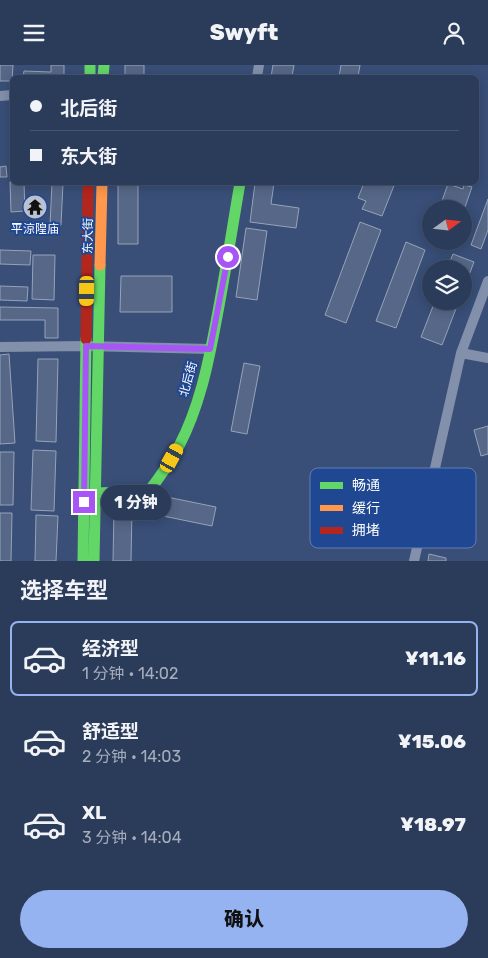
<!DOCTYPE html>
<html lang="zh">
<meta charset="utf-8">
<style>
body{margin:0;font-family:Rubik,"Noto Sans SC",sans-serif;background:#334260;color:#f1f3f6;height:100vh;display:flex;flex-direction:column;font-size:19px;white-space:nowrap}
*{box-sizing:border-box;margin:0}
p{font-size:16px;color:#a6adbb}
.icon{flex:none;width:28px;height:28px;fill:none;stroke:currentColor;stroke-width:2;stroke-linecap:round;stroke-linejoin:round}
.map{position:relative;height:496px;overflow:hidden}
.panel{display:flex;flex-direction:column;background:#2b3b5a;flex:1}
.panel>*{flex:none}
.guide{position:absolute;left:10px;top:10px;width:469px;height:110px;border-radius:8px;box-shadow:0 2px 12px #0003,0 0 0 1px #475570;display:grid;align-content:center;height:110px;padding:0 20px;background:#2b3b5a}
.needle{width:32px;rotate:75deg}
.fabs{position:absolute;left:422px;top:135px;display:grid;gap:10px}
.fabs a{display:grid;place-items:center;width:50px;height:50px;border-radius:50%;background:#2b3b5a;box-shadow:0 2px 12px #0003,0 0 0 1px #475570;font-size:25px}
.end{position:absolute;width:22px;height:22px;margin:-11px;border:6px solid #a855f7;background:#fff;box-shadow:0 0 0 2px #fff}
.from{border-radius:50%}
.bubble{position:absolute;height:35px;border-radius:18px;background:#2b3b5a;box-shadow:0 2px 12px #0003,0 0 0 1px #475570;font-size:16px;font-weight:800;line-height:35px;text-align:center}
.car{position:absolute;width:15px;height:30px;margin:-15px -8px;border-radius:6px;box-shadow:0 0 4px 1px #0007;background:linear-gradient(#f5c518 24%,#345 0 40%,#f5c518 0 76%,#345 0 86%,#f5c518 0)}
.guide b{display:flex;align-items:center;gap:18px;height:48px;font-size:19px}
.guide b+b{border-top:1px solid #475570}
.guide i{width:12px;height:12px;background:#f1f3f6}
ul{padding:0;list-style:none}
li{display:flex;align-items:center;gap:15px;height:75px;margin:0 10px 8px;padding:0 10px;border:2px solid transparent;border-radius:8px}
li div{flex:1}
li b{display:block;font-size:19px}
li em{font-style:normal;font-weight:800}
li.current{border-color:#95b2f1}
li>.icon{width:45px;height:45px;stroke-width:1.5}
h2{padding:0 20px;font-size:22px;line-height:60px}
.button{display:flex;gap:10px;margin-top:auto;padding:10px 20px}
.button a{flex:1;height:58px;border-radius:30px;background:#95b2f1;color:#111;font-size:20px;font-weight:800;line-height:58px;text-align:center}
header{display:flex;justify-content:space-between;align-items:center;height:65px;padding:0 20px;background:#2b3b5a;font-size:22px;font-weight:800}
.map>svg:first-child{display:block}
.building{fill:#566787;stroke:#96a3b9}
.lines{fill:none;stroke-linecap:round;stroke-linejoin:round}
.street{stroke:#8290ab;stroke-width:10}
.fast{stroke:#63d668;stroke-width:11}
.slow{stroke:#ff974d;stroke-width:11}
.jam{stroke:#b3261e;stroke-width:11}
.route{stroke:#a855f7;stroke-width:6}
.labels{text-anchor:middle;stroke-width:4;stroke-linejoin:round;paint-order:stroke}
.poi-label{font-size:12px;fill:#fff;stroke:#1f4792}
.street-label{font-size:12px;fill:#fff;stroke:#1f4792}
.key{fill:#1f4792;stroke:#627eb3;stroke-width:1}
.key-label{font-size:14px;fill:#fff}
</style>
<header><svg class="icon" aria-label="menu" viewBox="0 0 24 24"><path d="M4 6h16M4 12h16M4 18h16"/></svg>Swyft<svg class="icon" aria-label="person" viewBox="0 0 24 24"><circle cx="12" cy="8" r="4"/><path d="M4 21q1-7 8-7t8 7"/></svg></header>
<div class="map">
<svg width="488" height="496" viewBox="0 0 488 496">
<rect width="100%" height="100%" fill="#394f78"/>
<path class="building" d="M0 0H13L12 16H0Z
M51 0H64V12H23L24 6 51 7Z
M125 0H144V12H125Z
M273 0H294L292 12H271Z
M341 0H360L358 12H339Z
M6 101 7 112H0V102Z
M10 117 24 118 25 146 11 147Z
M52 118H63L61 160H50Z
M118 118H138V179H118Z
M255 118H274L271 139 299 143 296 163 250 157Z
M364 118H395L382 151 362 144 366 136 358 133Z
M448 119 463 124 464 120 472 122 464 145 439 144Z
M488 134V165L481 184 471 180Z
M360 157 381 165 346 258 325 250Z
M246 163 267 166 257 235 236 232Z
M406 177 425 185 396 263 376 256Z
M0 185 31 186 30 200 0 199Z
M453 189 474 197 464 223V204H447Z
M33 190H55L54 235 32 234Z
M121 211H172V247H120Z
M0 221 28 222 27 236 0 235Z
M435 236H459L442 280 421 272Z
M0 242 58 243V273H45V255H0Z
M9 289 15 378 0 379V290Z
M38 294H58L56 377 36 376Z
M244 298 260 301 247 369 231 366Z
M488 361V389L481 391 474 365Z
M33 385 56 386 54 446 31 445Z
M0 387H14L13 440H0Z
M162 431 216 442 212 461 158 450Z
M114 443 132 444 131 496H113Z
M0 448H12L11 496H0Z
M36 450 58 451 56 496H35Z
M429 489 446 493V496H428Z"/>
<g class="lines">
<path class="street" d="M257 12 259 0
M0 31 12 30
M0 282 86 281 210 284
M461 288 488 293
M414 496 461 288 488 216"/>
<path class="fast" d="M90 0V12
M103 12 104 0
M96 428 149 426C160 412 170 397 179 381 199 343 208 300 216 257 225 211 232 164 240 118
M83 496 86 274
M94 496 100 200"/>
<path class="slow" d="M100 200 102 118"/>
<path class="jam" d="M86 274 88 118"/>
</g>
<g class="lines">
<path class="route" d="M84 437 86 281 210 284 228 192"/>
</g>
<defs>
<symbol id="temple-disc" viewBox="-11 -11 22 22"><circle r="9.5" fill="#bac1d0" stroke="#1f4792"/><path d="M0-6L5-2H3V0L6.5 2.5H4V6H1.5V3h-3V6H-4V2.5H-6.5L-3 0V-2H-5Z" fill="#111"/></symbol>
</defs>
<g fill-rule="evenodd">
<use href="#temple-disc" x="21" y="128" width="28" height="28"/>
</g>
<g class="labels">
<g class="poi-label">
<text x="35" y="168">平涼隍庙</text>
</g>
<g class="street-label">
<text transform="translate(88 171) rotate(-89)" y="4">东大街</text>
<text transform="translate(188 314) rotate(-74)" y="4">北后街</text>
</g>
</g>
<rect x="310" y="403" width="166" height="80" rx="8" class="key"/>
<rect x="320" y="417" width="23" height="7" fill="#63d668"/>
<rect x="320" y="440" width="23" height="6" fill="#ff974d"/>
<rect x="320" y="462" width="23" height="7" fill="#b3261e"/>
<g class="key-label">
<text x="352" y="425">畅通</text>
<text x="352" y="448">缓行</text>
<text x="352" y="470">拥堵</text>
</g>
</svg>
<div class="fabs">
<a><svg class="needle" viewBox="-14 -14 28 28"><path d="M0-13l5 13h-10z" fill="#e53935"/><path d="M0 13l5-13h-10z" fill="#a6adbb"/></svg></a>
<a><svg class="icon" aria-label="layers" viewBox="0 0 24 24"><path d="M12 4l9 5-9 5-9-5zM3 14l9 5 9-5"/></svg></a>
</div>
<i class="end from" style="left:228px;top:192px"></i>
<i class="end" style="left:84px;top:437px"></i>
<div class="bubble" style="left:101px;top:420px;width:70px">1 分钟</div>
<i class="car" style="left:87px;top:226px;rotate:181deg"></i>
<i class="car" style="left:172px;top:393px;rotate:29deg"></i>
<div class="guide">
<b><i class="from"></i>北后街</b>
<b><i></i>东大街</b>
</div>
</div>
<section class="panel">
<h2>选择车型</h2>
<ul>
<li class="current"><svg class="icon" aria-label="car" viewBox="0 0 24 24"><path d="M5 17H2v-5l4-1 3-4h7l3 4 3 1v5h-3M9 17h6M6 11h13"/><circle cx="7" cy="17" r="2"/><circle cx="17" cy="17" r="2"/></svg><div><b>经济型</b><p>1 分钟 · 14:02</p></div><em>¥11.16</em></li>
<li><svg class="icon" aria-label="car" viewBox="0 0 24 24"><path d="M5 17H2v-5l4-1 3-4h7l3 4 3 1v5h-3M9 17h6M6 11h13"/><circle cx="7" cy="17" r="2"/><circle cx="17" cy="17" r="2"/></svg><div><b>舒适型</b><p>2 分钟 · 14:03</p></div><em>¥15.06</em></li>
<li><svg class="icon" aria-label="car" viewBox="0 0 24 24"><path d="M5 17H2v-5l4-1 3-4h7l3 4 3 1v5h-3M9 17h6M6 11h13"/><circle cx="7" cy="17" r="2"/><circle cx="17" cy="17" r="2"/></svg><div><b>XL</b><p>3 分钟 · 14:04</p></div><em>¥18.97</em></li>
</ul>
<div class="button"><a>确认</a></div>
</section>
